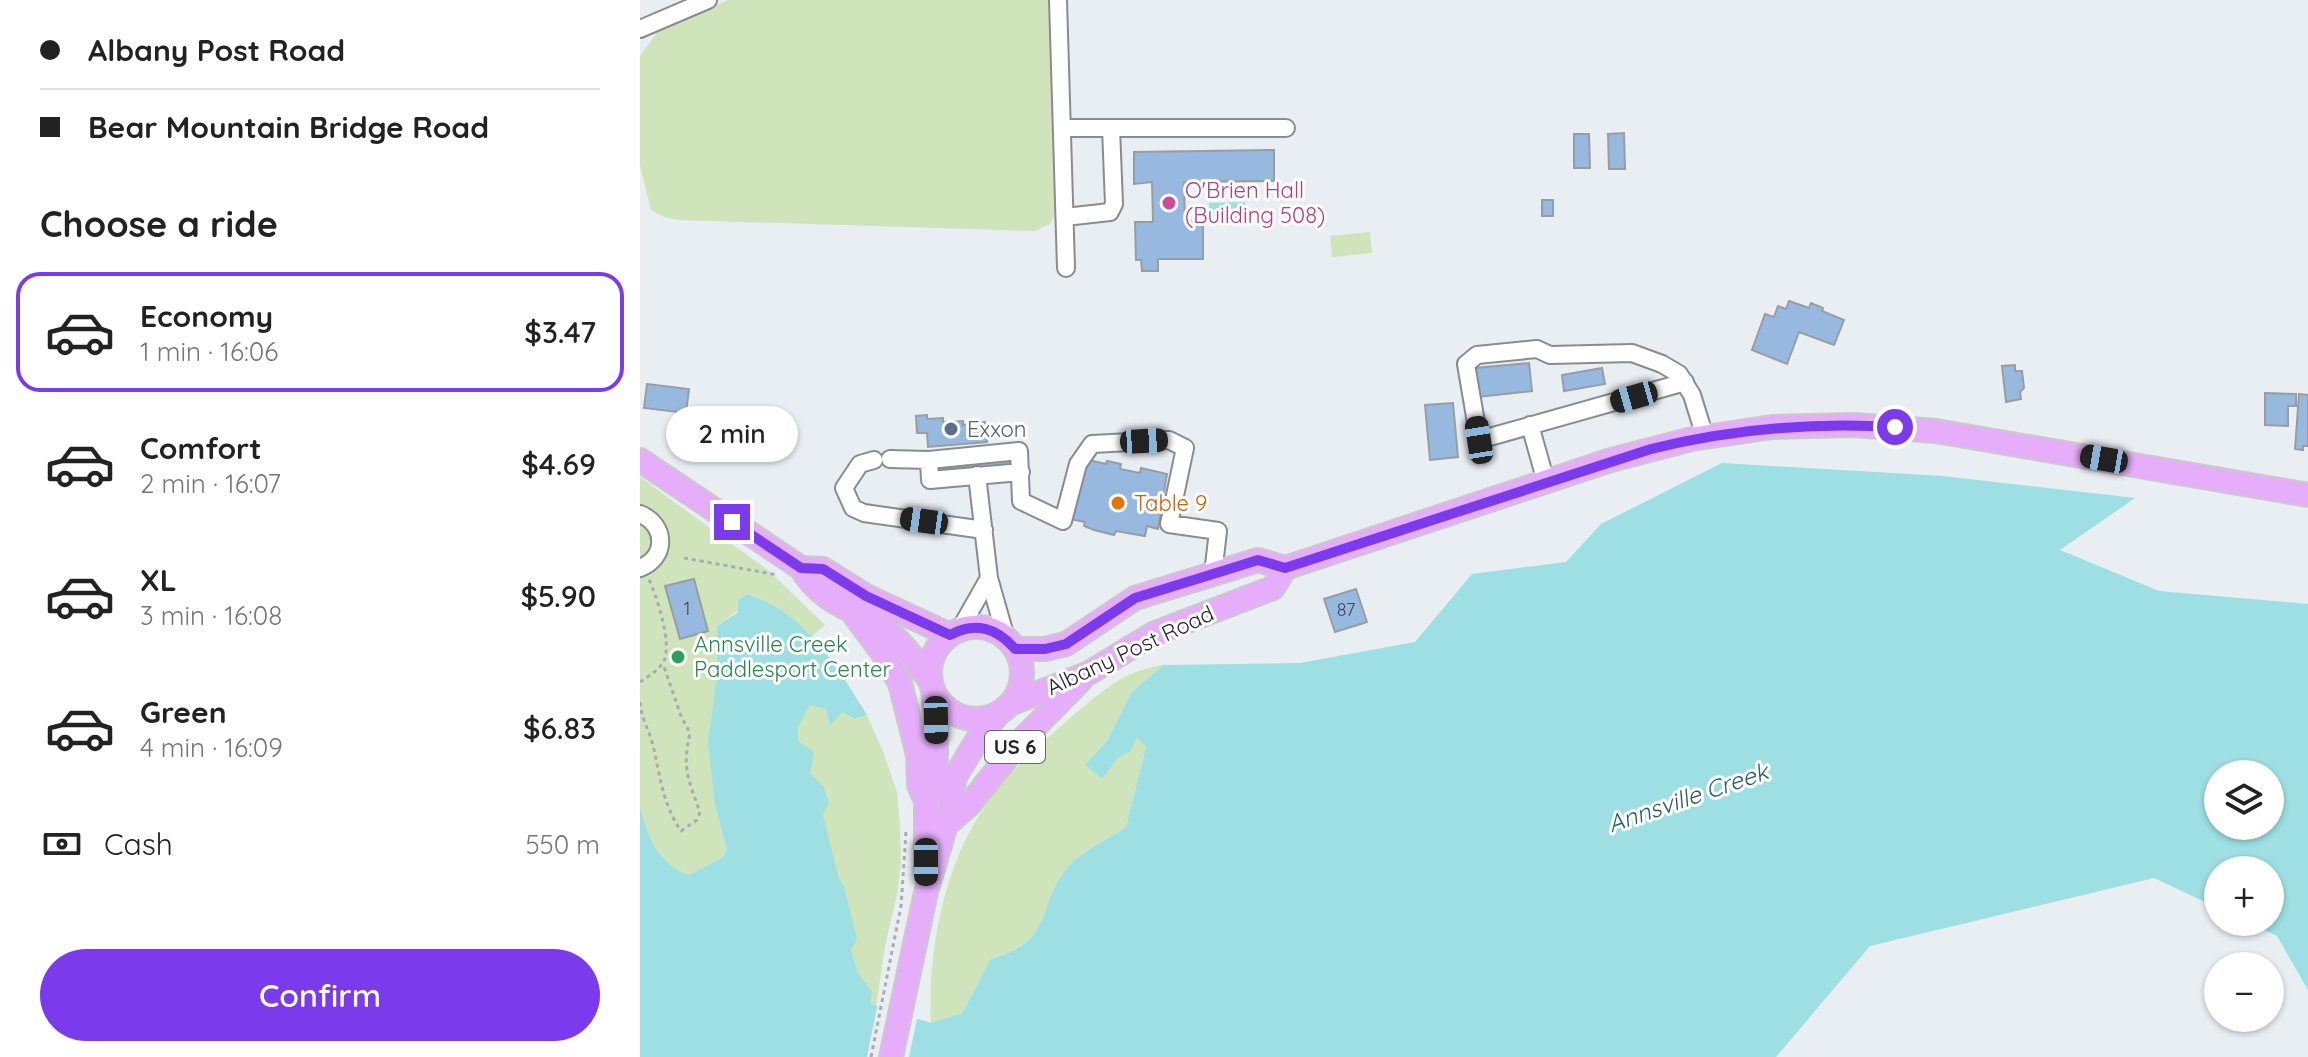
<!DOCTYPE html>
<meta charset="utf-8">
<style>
body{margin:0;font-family:Quicksand,sans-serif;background:#f2f2f2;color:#222;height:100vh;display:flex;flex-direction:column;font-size:30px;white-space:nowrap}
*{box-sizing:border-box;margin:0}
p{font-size:26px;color:#767676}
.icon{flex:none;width:44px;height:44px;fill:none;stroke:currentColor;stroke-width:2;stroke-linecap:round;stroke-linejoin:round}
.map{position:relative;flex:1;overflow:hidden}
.side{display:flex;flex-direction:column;background:#fff;width:640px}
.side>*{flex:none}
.guide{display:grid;align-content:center;height:176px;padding:0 40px;background:#fff}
.tools{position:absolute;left:1564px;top:760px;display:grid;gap:16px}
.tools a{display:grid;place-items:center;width:80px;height:80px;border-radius:50%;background:#fff;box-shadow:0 2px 6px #0004;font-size:40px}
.end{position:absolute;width:36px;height:36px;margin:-18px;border:10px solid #7c3aed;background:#fff;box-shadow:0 0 0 4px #fff}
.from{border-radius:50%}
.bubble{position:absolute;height:56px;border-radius:28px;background:#fff;box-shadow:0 2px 6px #0004;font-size:26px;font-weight:600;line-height:56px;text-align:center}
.car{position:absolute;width:24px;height:48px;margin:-24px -12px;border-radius:10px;box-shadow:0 0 6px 2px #0007;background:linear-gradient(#222 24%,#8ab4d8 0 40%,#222 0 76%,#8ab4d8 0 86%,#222 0)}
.guide b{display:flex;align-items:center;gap:28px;height:76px;font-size:30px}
.guide b+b{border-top:2px solid #e0e0e0}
.guide i{width:20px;height:20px;background:#222}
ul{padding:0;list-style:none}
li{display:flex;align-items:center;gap:24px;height:120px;margin:0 16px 12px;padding:0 24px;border:4px solid transparent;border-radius:24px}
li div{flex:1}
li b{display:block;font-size:30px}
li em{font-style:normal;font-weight:600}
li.current{border-color:#7c3aed}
li>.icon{width:72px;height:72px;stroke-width:1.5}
h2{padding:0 40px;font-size:36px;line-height:96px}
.pay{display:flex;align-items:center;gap:20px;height:88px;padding:0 40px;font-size:30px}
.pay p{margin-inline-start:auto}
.button{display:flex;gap:16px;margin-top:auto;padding:16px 40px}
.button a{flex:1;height:92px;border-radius:48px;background:#7c3aed;color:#fff;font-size:32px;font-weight:600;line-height:92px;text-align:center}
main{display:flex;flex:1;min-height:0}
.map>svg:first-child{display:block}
.green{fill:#cfe4ba}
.water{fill:#9ddfe2;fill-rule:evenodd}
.pier{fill:#e9eef3}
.building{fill:#97b9df;stroke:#989da2;stroke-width:2}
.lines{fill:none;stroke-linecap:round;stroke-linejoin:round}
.minor-casing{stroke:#888c91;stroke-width:20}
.highway-casing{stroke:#cacacb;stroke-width:26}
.path{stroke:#a8acb0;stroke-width:3;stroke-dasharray:4 4;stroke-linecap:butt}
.minor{stroke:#fff;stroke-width:16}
.highway{stroke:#e6aefa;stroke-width:22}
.route{stroke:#7c3aed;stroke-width:10}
.hotel-dot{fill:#d1479c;stroke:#fff;stroke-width:3}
.service-dot{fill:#5c6f8a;stroke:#fff;stroke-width:3}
.food-dot{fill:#e8710a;stroke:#fff;stroke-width:3}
.leisure-dot{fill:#2e9e5b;stroke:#fff;stroke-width:3}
.labels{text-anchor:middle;stroke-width:6;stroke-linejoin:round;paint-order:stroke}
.number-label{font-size:18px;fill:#3f4954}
.shield{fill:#fff;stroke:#646667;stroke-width:2}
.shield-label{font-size:20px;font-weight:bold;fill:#222426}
.hotel-label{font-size:22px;fill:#b23c85;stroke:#fff;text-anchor:start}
.service-label{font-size:22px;fill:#4e5e75;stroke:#fff;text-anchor:start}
.food-label{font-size:22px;fill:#c56008;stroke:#fff;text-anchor:start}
.leisure-label{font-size:22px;fill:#27864d;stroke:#fff;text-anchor:start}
.street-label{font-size:22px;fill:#222426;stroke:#fff}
.water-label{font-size:24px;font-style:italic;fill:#275e60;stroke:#fff}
</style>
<main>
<section class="side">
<div class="guide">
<b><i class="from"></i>Albany Post Road</b>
<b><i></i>Bear Mountain Bridge Road</b>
</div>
<h2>Choose a ride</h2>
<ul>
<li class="current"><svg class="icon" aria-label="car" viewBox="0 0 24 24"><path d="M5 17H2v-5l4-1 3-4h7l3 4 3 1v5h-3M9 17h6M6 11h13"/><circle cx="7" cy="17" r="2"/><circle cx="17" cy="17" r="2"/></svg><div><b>Economy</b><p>1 min · 16:06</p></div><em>$3.47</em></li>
<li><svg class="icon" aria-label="car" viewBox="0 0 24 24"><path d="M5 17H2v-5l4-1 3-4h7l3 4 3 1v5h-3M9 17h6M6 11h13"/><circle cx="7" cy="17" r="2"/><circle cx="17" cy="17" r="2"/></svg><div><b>Comfort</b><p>2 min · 16:07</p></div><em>$4.69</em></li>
<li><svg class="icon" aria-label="car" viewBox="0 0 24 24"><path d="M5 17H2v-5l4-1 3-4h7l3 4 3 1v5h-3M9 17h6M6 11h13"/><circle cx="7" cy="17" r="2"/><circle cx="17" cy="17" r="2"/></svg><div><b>XL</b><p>3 min · 16:08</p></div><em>$5.90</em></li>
<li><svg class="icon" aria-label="car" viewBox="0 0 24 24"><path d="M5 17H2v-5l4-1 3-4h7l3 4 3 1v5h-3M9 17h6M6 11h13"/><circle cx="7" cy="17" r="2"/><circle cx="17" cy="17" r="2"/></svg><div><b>Green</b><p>4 min · 16:09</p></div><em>$6.83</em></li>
</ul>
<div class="pay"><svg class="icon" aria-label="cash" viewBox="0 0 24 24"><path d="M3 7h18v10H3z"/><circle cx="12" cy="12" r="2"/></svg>Cash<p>550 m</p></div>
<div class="button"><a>Confirm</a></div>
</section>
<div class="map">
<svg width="1668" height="1057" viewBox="0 0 1668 1057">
<rect width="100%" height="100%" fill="#e9eef3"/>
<path class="green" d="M88 0H410L415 214 410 224 395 231 37 220 24 217 11 210 0 165V56L19 30Z
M730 232 732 253 692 257 690 236Z
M0 477 129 571 185 625 171 637 151 619 115 597 77 626 75 805 87 850 82 858 49 875C17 863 9 837 0 808Z
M523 665 491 693 467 741 445 765 462 779 478 758 491 751 497 736 506 747 486 827C471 837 437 854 429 867 402 910 408 943 351 959L322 1013 291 1023C287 958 303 873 338 817 361 779 396 747 429 719 460 693 482 671 523 665Z
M170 704 202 712 215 719 227 715 244 754 257 792 260 823 261 863 257 895 246 941 236 1006 231 1004 232 991 218 973 211 950 183 814 189 802 184 787 170 773 158 741V727Z"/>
<path class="water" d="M605 202V222L570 221 569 203Z
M1082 463 1303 476 1495 498 1420 550 1519 591 1668 604V990L1637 936 1607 922H1630V870H1578V908L1514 878 1230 946 1136 1057H0V808C9 837 17 863 49 875L82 858 87 850 75 805 68 742 77 678V626L98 612V600L107 595C163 609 199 669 227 715L215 719 202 712 190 726 186 709 170 705 158 727V741L174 752 170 773 184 787 189 803 183 814 199 879 204 886 217 939 211 950 218 973 232 991 231 1004 291 1023 322 1013 351 959C416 941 395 906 429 866 441 852 470 838 486 827L506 747 497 737 491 751 478 758 462 779 445 765 467 741 491 693 523 665 660 663 775 642 832 574 926 562 961 524ZM1578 774H1630V826H1578Z"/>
<path class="pier" d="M238 1002 278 1015 269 1057H227Z"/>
<path class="building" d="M984 133 985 169H969L968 134Z
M934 134H949L950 168H934Z
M634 150V181L544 182 545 222 563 221V259H518V271H502L501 260H496L495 222H513L512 182 494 184V152Z
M902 200H913V216H902Z
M1149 301 1169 308 1171 303 1183 308 1182 311 1204 320 1194 345 1159 332 1147 364 1112 350 1125 314 1134 317 1138 306 1146 309Z
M889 363 892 391 838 397 835 368Z
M1375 365V371H1382L1384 388 1380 392 1381 399 1366 402 1362 366Z
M962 368 965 384 924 391 922 375Z
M7 384 49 389 46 413 4 408Z
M1625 393 1656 394V406H1648V426L1625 425Z
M1659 394 1668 395V446H1663V450L1655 449Z
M813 403 818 457 790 460 785 405Z
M287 415V419L303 418V422L323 421V425L345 422 347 442 288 447 287 433H277L276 416Z
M376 455 377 469 294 477 292 462Z
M444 459 466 464 467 461 481 464 480 469 500 473 501 468 527 474 518 529 507 526 505 536 476 531 474 535 454 530 444 526 445 522 430 519Z
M54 579 68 631 40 639 25 586Z
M716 589 727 622 695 632 684 599Z"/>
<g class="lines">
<defs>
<path id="minor" d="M418 0 426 268
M0 29 68 0
M422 128H646
M425 217 470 212 474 204 471 128
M1045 382 839 440 826 364 837 355 897 349 910 355 992 353 1022 364 1039 374 1052 395 1065 437
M890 425 906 482
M250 459 289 460 379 451 381 501 423 521 438 464 452 444 529 440 545 448 529 524 578 531 573 574
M234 460 220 464 204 488 213 508 224 513 344 530
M289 460 290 480 381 472
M337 475 349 578 366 638
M0 514C27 525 27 558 0 568
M320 629 349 578"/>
<path id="highway" d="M0 460 161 568C182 604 213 608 245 630 264 643 276 662 290 681
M161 568 183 569 226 596 310 635
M215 616 242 652 260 683 278 755 279 785 286 801
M290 673a46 46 0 1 1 92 0a46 46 0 1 1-92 0Z
M375 649H405L426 644 495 598 573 574 618 560 645 568 971 460 1052 439 1132 427 1214 425 1296 431 1668 495
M370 704 449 673 513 634 633 588 645 568
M306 825 329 805 377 745 441 680
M286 867V801L296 786V720L293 690
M251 1057 286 892 306 825 315 777 339 737 359 713"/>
</defs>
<use href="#minor" class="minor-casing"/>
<use href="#highway" class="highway-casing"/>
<path class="path" d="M44 558 138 575
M0 682C9 676 19 670 24 661 32 642 17 598 9 579
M0 702C1 718 9 730 13 745 20 776 23 805 41 831L57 820 60 812C48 779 42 768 50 733L41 716 23 664
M231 1057 261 906 266 832"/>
<use href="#minor" class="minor"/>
<use href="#highway" class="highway"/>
</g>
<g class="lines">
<path class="route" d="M92 522 161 568 183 569 226 596 310 635C335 621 357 628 375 649H405L426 644 495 598 573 574 618 560 645 568 1011 449C1092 429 1172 422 1255 427"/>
</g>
<circle class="hotel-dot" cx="529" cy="203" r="8"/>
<circle class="service-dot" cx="311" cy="429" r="8"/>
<circle class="food-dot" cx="478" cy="503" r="8"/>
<circle class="leisure-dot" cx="38" cy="657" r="8"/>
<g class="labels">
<g class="number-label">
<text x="47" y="615">1</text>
<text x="706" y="616">87</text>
</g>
<rect class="shield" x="345" y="731" width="60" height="32" rx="6"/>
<g class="shield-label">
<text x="375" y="754">US 6</text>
</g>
<g class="hotel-label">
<text x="545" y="198">O'Brien Hall<tspan x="545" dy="25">(Building 508)</tspan></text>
</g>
<g class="service-label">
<text x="327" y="437">Exxon</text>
</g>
<g class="food-label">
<text x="494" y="511">Table 9</text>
</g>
<g class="leisure-label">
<text x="54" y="652">Annsville Creek<tspan x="54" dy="25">Paddlesport Center</tspan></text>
</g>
<g class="street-label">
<text transform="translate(490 650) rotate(-25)" y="8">Albany Post Road</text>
</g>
<g class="water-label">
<text transform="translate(1048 798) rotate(-19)" y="8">Annsville Creek</text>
</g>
</g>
</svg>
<div class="tools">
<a><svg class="icon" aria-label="layers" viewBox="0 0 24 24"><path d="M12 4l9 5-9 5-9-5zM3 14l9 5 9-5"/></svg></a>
<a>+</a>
<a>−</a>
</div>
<i class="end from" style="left:1255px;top:427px"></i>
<i class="end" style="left:92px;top:522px"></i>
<div class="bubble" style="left:26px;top:406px;width:132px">2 min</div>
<i class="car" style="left:994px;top:397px;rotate:254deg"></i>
<i class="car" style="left:839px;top:440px;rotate:351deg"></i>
<i class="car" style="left:504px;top:441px;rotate:87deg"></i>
<i class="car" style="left:1464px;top:459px;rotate:280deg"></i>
<i class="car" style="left:284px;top:521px;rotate:278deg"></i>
<i class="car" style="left:296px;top:720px;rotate:179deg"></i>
<i class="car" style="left:286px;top:862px;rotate:180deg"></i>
</div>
</main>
